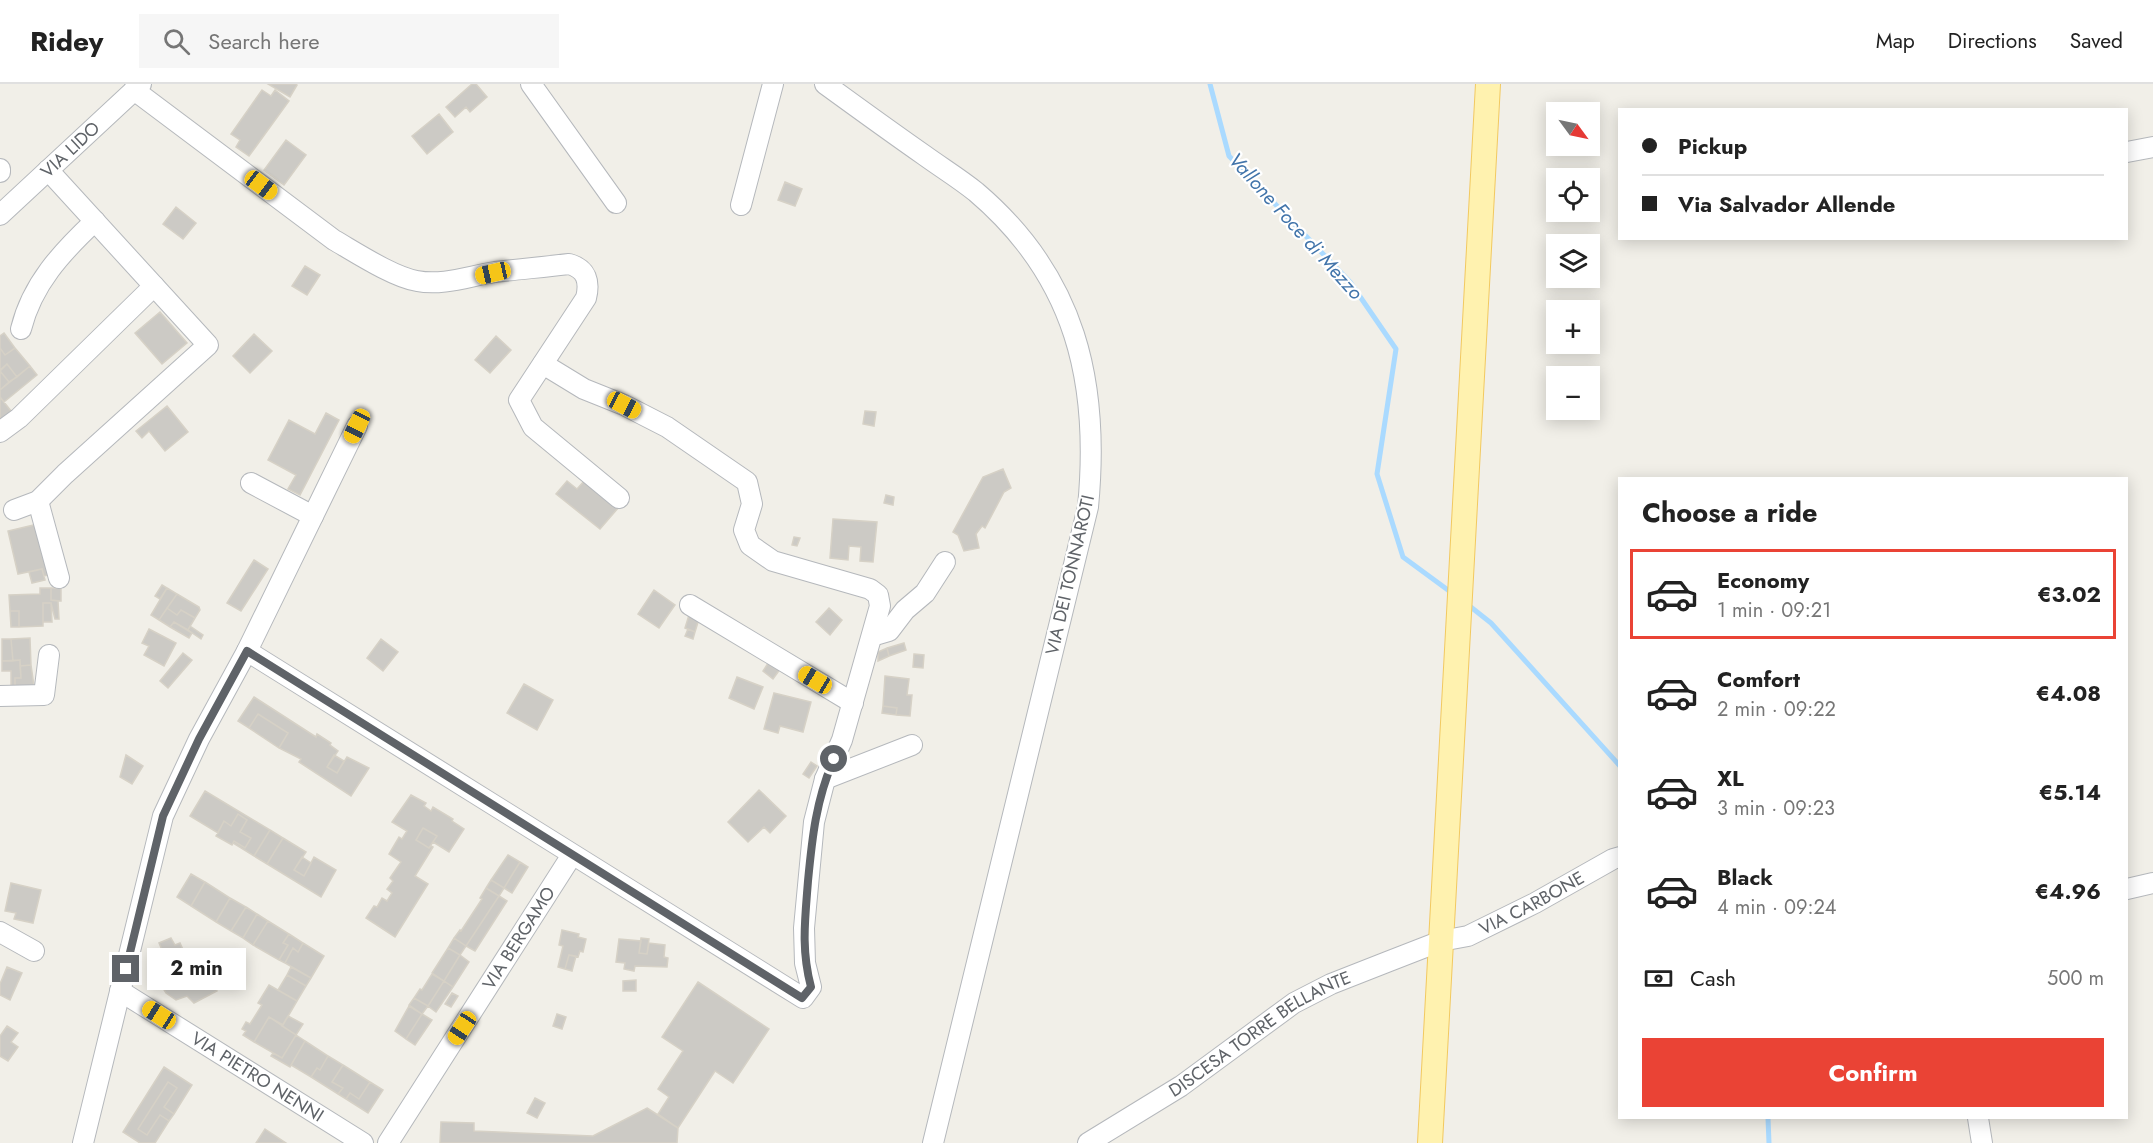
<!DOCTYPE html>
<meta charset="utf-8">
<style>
body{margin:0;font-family:Jost,sans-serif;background:#f6f6f6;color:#222;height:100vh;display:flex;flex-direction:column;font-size:22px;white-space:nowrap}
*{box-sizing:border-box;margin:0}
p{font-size:20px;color:#767676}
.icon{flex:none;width:33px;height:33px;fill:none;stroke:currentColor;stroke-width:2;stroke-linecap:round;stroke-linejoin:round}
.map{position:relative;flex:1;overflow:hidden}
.drawer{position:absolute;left:1618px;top:393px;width:510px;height:642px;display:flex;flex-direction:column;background:#fff;border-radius:0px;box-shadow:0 3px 15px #0003}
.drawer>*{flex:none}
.top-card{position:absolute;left:1618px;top:24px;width:510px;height:132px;border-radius:0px;box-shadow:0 3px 15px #0003;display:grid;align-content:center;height:132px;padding:0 24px;background:#fff}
.needle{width:39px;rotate:123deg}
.controls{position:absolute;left:1546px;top:18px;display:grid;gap:12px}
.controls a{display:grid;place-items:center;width:54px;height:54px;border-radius:0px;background:#fff;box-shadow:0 3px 15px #0003;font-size:30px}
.end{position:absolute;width:27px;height:27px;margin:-14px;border:8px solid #5f6368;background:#fff;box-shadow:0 0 0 3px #fff}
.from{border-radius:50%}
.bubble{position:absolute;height:42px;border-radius:0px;background:#fff;box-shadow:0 3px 15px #0003;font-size:20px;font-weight:700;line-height:42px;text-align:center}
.car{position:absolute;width:18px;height:36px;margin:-18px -9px;border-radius:8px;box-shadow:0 0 4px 2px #0007;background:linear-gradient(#f5c518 24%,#345 0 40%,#f5c518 0 76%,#345 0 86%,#f5c518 0)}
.top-card b{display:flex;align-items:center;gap:21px;height:57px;font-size:22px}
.top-card b+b{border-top:2px solid #e0e0e0}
.top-card i{width:15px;height:15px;background:#222}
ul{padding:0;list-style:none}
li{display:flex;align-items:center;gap:18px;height:90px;margin:0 12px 9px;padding:0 12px;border:3px solid transparent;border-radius:0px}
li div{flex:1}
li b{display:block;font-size:22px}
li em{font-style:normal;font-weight:700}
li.on{border-color:#ea4335}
li>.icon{width:54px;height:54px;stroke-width:1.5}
h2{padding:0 24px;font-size:27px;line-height:72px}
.pay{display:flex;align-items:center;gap:15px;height:66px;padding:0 24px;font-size:22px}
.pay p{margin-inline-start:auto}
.primary-button{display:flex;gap:12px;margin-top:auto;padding:12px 24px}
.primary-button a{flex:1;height:69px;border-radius:0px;background:#ea4335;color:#fff;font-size:24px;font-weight:700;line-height:69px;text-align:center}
header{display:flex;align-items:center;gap:36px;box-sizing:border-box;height:84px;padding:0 30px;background:#fff;border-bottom:2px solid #e0e0e0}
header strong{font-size:28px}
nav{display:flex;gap:33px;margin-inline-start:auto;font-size:21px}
.search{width:420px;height:54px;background:#f6f6f6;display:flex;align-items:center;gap:15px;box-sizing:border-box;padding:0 21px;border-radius:0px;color:#767676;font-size:22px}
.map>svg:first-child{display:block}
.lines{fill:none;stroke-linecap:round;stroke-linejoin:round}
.stream{stroke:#aadaff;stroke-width:5}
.building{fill:#cccac5;stroke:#d6d1c6;stroke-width:1.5}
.minor-casing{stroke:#b5b8bc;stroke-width:22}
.major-casing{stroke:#f2c960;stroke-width:26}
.minor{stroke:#fff;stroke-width:20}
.major{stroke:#fff2af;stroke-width:24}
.route{stroke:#5f6368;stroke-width:8}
.labels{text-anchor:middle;stroke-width:4.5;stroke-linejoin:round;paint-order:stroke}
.street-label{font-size:18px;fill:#5f6368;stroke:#fff}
.water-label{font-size:20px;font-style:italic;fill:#4174aa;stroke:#fff}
</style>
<header>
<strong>Ridey</strong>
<div class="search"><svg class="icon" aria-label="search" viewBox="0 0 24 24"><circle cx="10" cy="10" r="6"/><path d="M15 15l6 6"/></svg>Search here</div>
<nav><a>Map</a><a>Directions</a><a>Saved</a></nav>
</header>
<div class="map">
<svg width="2153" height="1059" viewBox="0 0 2153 1059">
<rect width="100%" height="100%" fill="#f1efe8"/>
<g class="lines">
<path class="stream" d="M1210 0 1229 72 1350 198 1396 265 1377 390 1403 473 1452 509
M1467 520 1491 539 1620 682
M1768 1034 1769 1059"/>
</g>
<path class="building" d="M268 0H296L297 1 290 13Z
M472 0H476L487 13 470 28 466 23 455 33 446 23Z
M262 6 271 12 275 6 289 17 249 72 236 63 240 56 231 50Z
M439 30 453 48 427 70 412 52Z
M286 56 306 71 284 101 264 86Z
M785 98 802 105 795 122 778 116Z
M176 123 196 139 183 155 163 140Z
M305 182 320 191 307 211 292 202Z
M160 228 187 259 162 280 135 249Z
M4 249 15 264 5 271 0 264V252Z
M254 250 272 267 250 289 233 272Z
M496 252 511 266 490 289 475 276Z
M0 264 5 271 15 264 30 282 17 293 7 280 0 286Z
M7 280 17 293 9 298 0 287Z
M30 282 37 291 4 318 0 313V306Z
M0 287 9 298 0 306Z
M0 313 11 327 0 337Z
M167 322 188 348 165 367 149 347 142 354 136 347Z
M865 327 876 328 874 342 863 340Z
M326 329 339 336 300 411 288 405 296 391 268 376 289 336 315 350Z
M1003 385 1011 404 1004 408 985 444 982 442 976 450 979 464 964 467 958 451 953 448 983 393Z
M585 396 619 423 600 445 556 410 567 397 577 405Z
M886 411 894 413 893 421 884 419Z
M833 435 877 438 873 478 860 477 861 463 849 462 848 476 830 474Z
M38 440 49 491 44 492 42 485 18 490 8 447Z
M794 453 800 454 797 462 792 461Z
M254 476 268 485 241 527 227 519Z
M42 485 45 496 32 499 29 488Z
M162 501 167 504 160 515 155 512Z
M40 504H51V516L58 517 59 535H55L51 519H43V542L19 543V527H10L9 511 40 510Z
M51 504H61V517L51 516Z
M167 504 177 510 159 536 151 531Z
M654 506 675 521 659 544 638 530Z
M177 510 199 523 200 526 195 534 181 526 177 531 167 524Z
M43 519H51L52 538H43Z
M167 524 177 531 181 526 195 534 188 546 174 538 170 543 159 536Z
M829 524 842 536 830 551 816 538Z
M10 527H19V543H11Z
M689 531 699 535 695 548 685 544Z
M174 538 192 549 189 554 170 543Z
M190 542 203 551 201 555 188 546Z
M149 545 176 559 164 582 144 571 149 562 142 559Z
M688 545 695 548 693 555 685 552Z
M30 554 31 581 20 582V576L13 577 11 555Z
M2 555H11L13 577H2Z
M381 555 398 568 383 587 367 574Z
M904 559 906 566 889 572 887 564Z
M887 564 889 572 878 577V568Z
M183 569 192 576 168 604 160 597Z
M914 570 924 571 923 584 913 583Z
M20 576 21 594H15V603H11V587H2V577Z
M770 576 781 584 773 595 763 587Z
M31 581 34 602 15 603V594H21L20 582Z
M885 592 909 595 907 611H912L910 632 896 631 897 624 883 622Z
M737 593 763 603 754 625 729 614Z
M524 600 553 616 537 646 507 629Z
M774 609 811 618 803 648 780 642 778 649 764 645Z
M254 613 316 653 317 650 331 659 330 661 338 667 327 683 337 689 347 673 369 684 351 712 299 678 301 675 279 664 288 649 258 630 249 644 238 637Z
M883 622 897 624 896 631 882 629Z
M258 630 288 649 279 664 249 644Z
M126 671 143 682 132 700 120 693Z
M334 671 344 677 337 689 327 683Z
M811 678 817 682 809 694 803 690Z
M759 706 786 732 770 749 764 743 748 758 728 738Z
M205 707 270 746 254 772 233 759 234 757 245 764 251 754 240 748 247 736 238 730 231 742 224 737 218 749 190 732Z
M411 711 426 719 424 722 431 727 433 723 453 735 452 737 464 745 449 768 433 758 437 752 423 744 416 756 429 764 431 762 433 763 415 792 428 800 395 853 366 834 374 822 377 823 382 814 387 817 392 809 387 805 393 797 390 794 401 778 389 770 399 753 402 755 407 747 392 738Z
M238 730 247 736 240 748 251 754 245 764 234 757 232 761 216 752 224 737 231 742Z
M423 744 437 752 429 764 416 756Z
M270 746 283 754 267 780 254 772Z
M283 754 306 768 294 786 304 792 314 773 336 786 321 813 267 780Z
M508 771 520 778 504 804 491 796Z
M302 773 311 779 304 792 294 786Z
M520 778 528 783 512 809 504 804Z
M191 790 205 798 191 822 177 813Z
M491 796 504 804 499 812 486 804Z
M205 798 230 814 216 838 191 822Z
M11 799 41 806 33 839 14 835 16 829 5 827Z
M486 804 499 812 466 862 454 854 460 846 461 847 482 815 480 814Z
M499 812 507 817 475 867 466 862Z
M230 814 246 823 231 847 216 838Z
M246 823 257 830 243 854 231 847Z
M257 830 268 837 253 861 243 854Z
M268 837 289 850 283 859 288 861 279 876 253 861Z
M562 846 579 850 578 853 586 855 583 868 580 867 578 873 569 871 565 885 558 883 563 862 559 861Z
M289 850 303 859 298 868 293 864 285 879 279 876 288 861 283 859Z
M171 854 175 861 180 859 185 870 193 866 207 895 210 893 217 907 194 919 187 912 176 916 166 909 161 901 163 899 159 894H157L153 886V872L162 866 159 859Z
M454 854 466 862 460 871 448 864Z
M641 854 649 855 647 870 639 869Z
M619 855 641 857 639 869 647 870 649 859 665 861 664 873 668 874 667 883 635 882 634 887 624 885 625 879 616 878Z
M303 859 324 872 311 894 285 879 293 864 298 868Z
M448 864 460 871 444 897 432 889Z
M460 871 469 878 453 903 444 897Z
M569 871 576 872 572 887 565 885Z
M7 883 22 889 10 916 0 911V900Z
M291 883 311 894 306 902 287 891Z
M432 890 444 897 428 922 414 914 420 905 422 906Z
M287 891 306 902 297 917 278 906Z
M636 896V907H623V897Z
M444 897 453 903 436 928 428 922Z
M698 898 769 945 733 999 715 987 678 1044 658 1030 669 1013 658 1005 683 967 662 953Z
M269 901 297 917 283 941 269 933 254 958 243 951 246 947 242 945 246 938 250 940 262 921 258 919Z
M452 909 458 912 451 923 445 920Z
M414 914 428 922 422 930 409 921Z
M409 922 422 930 406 955 395 947Z
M422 930 432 936 415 961 406 955Z
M557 930 566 933 562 945 553 942Z
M288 932 303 940 296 951 282 942Z
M269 933 296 951 282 974 254 958Z
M7 942 18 949 11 958 18 963 8 977 0 972V952Z
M296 951 305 957 290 983 271 972 273 969 282 974Z
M305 957 328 972 320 986 317 984 311 993 291 981Z
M328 972 343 981 332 998 343 1004 338 1010 311 993 317 984 320 986Z
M343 981 370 998 359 1015 350 1009 346 1015 338 1010 343 1004 332 998Z
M164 983 192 1001 174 1030 164 1023 177 1004 168 998 138 1045 147 1051 160 1031 169 1037 155 1059H140L123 1048Z
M168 998 177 1004 164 1023 174 1030 169 1037 160 1031 147 1051 138 1045Z
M370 998 383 1006 368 1029 346 1015 350 1009 359 1015Z
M535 1014 545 1019 537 1034 527 1029Z
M647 1024 678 1044 677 1059H440L441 1038 474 1039V1047L593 1052Z
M265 1045 286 1059H256Z"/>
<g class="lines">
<defs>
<g id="minor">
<path d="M531 0 616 119"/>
<path d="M825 0C858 24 891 48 924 71 942 84 960 95 976 108 1076 193 1100 298 1088 423L933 1059"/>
<path d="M134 6 334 156C355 168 393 193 417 197 443 202 469 192 495 188 520 185 545 183 569 180 587 185 590 198 586 214L519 316 533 343 619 414"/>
<path d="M2127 68 2153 63"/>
<path d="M0 85V88"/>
<path d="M741 121 773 0"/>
<path id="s1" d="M0 131 141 0"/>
<path d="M21 245C32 200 62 168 95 137"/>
<path d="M0 348 19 334 154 202"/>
<path d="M251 399 313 432"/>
<path d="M38 417 59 494"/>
<path d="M14 426 38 417 65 390 208 261 48 86"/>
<path d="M690 521 853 619"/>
<path d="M872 552 889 547 905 526 925 509 945 478"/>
<path d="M247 567 803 914 811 903 805 879 804 844 814 738 825 695 842 656 880 522 878 511 870 505 773 477 750 461 744 446 752 420 747 398 667 343 624 321 584 305 543 280"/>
<path d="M0 612 44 611 49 571"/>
<path d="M825 695 912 661"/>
<path d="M2127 805 2153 799"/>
<path d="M0 848 34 867"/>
<path id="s2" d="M120 907 363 1059"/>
<path d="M1978 1034 1982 1059"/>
<path d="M83 1059 163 732 199 655 247 567 357 342"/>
<path id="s3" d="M388 1059 572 771"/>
<path id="s4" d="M1088 1059 1181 1002 1294 919 1331 900 1387 878 1441 857 1468 852 1535 819 1613 775 1620 773"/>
</g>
<path id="major" d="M1430 1059 1488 0"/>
</defs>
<use href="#minor" class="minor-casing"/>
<use href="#major" class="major-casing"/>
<use href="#minor" class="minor"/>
<use href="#major" class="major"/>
</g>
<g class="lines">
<path class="route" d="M126 885 163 732 199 655 247 567 802 914 811 903C801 865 805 836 808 797 812 755 816 715 834 675"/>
</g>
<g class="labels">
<g class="street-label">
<text dy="6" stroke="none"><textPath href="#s1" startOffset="96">VIA LIDO</textPath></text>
<text transform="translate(1070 491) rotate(-77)" y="6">VIA DEI TONNAROTI</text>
<text dy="6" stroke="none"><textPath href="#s4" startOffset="508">VIA CARBONE</textPath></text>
<text dy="6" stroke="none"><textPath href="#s3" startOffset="243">VIA BERGAMO</textPath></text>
<text dy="6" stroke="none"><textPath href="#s4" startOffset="204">DISCESA TORRE BELLANTE</textPath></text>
<text dy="6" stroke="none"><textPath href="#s2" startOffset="162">VIA PIETRO NENNI</textPath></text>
</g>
<g class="water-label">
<text transform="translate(1296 142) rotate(48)" y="7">Vallone Foce di Mezzo</text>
</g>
</g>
</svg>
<div class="controls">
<a><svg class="needle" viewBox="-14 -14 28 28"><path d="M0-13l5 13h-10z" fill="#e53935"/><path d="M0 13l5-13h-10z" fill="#767676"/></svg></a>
<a><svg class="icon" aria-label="locate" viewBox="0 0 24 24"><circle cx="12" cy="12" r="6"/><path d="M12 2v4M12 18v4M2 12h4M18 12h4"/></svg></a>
<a><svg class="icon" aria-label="layers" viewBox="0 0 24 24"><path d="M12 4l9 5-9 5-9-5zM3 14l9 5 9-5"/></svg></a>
<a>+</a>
<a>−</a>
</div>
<i class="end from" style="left:834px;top:675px"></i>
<i class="end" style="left:126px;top:885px"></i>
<div class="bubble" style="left:147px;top:864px;width:99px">2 min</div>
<i class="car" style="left:261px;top:101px;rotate:127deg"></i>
<i class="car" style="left:493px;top:189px;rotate:257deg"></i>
<i class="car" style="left:624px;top:321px;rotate:118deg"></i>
<i class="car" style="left:357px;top:342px;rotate:206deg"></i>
<i class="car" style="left:815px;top:596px;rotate:301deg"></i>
<i class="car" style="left:159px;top:931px;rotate:302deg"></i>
<i class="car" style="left:462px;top:944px;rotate:213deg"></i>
<div class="top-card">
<b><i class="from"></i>Pickup</b>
<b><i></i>Via Salvador Allende</b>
</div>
<section class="drawer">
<h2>Choose a ride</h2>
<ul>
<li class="on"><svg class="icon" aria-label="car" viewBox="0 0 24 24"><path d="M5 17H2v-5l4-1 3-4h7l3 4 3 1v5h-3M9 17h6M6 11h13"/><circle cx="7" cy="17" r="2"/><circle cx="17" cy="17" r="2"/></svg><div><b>Economy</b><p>1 min · 09:21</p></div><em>€3.02</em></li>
<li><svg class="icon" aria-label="car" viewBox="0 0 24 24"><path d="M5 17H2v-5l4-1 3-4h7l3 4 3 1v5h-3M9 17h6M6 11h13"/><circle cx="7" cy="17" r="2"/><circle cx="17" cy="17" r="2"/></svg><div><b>Comfort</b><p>2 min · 09:22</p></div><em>€4.08</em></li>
<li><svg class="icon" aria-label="car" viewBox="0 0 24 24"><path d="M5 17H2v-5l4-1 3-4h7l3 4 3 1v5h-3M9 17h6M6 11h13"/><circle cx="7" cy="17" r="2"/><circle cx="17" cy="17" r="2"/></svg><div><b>XL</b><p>3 min · 09:23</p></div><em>€5.14</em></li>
<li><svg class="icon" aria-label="car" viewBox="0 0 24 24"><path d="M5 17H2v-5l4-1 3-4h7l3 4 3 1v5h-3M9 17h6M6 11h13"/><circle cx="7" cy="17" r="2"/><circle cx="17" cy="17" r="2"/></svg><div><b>Black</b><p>4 min · 09:24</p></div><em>€4.96</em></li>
</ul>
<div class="pay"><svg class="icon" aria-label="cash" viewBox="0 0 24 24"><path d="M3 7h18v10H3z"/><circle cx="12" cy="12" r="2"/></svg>Cash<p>500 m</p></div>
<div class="primary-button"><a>Confirm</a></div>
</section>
</div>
